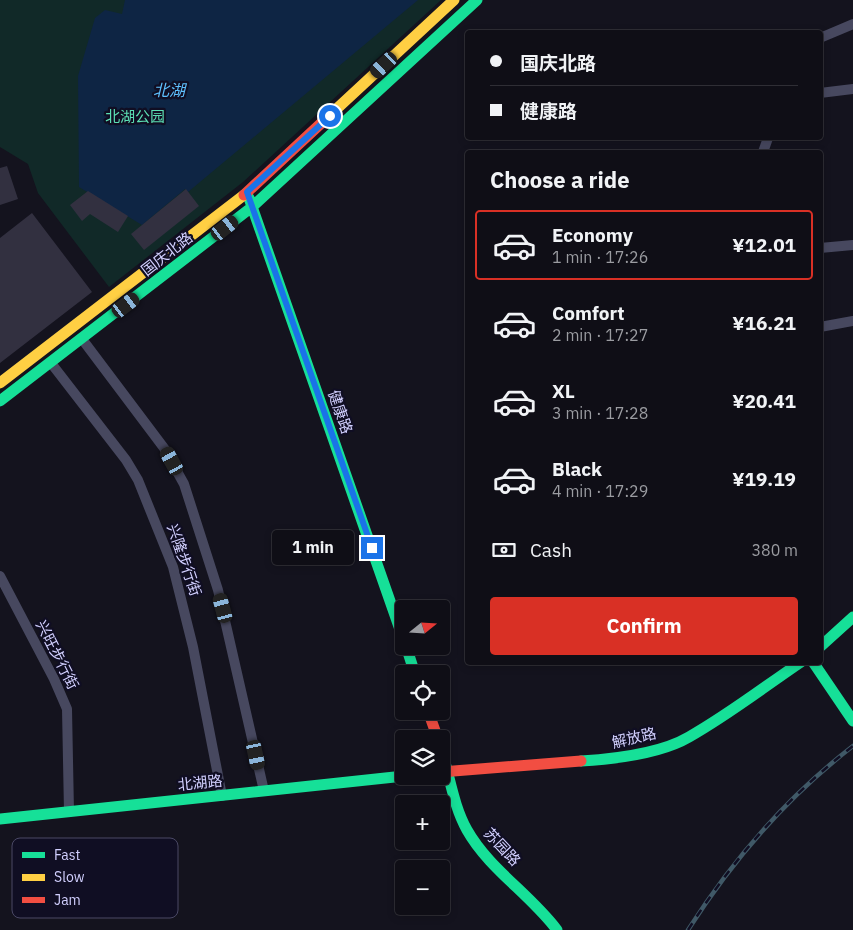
<!DOCTYPE html>
<meta charset="utf-8">
<style>
body{margin:0;font-family:"IBM Plex Sans","Noto Sans SC",sans-serif;background:#1d1c23;color:#f1f3f6;height:100vh;display:flex;flex-direction:column;font-size:19px;white-space:nowrap}
*{box-sizing:border-box;margin:0}
p{font-size:16px;color:#9b9ca1}
.icon{flex:none;width:28px;height:28px;fill:none;stroke:currentColor;stroke-width:2;stroke-linecap:round;stroke-linejoin:round}
.map{position:relative;flex:1;overflow:hidden}
.details{position:absolute;left:465px;top:150px;width:358px;height:515px;display:flex;flex-direction:column;background:#0f0e16;border-radius:5px;box-shadow:0 2px 8px #0003,0 0 0 1px #2f2e35}
.details>*{flex:none}
.hud{position:absolute;left:465px;top:30px;width:358px;height:110px;border-radius:5px;box-shadow:0 2px 8px #0003,0 0 0 1px #2f2e35;display:grid;align-content:center;height:110px;padding:0 25px;background:#0f0e16}
.needle{width:32px;rotate:72deg}
.fabs{position:absolute;left:395px;top:600px;display:grid;gap:10px}
.fabs a{display:grid;place-items:center;width:55px;height:55px;border-radius:5px;background:#0f0e16;box-shadow:0 2px 8px #0003,0 0 0 1px #2f2e35;font-size:25px}
.end{position:absolute;width:22px;height:22px;margin:-11px;border:6px solid #1a73e8;background:#fff;box-shadow:0 0 0 2px #fff}
.from{border-radius:50%}
.bubble{position:absolute;height:35px;border-radius:5px;background:#0f0e16;box-shadow:0 2px 8px #0003,0 0 0 1px #2f2e35;font-size:16px;font-weight:700;line-height:35px;text-align:center}
.car{position:absolute;width:15px;height:30px;margin:-15px -8px;border-radius:6px;box-shadow:0 0 4px 1px #0007;background:linear-gradient(#222 24%,#8ab4d8 0 40%,#222 0 76%,#8ab4d8 0 86%,#222 0)}
.hud b{display:flex;align-items:center;gap:18px;height:48px;font-size:19px}
.hud b+b{border-top:1px solid #2f2e35}
.hud i{width:12px;height:12px;background:#f1f3f6}
ul{padding:0;list-style:none}
li{display:flex;align-items:center;gap:15px;height:70px;margin:0 10px 8px;padding:0 15px;border:2px solid transparent;border-radius:5px}
li div{flex:1}
li b{display:block;font-size:19px}
li em{font-style:normal;font-weight:700}
li.on{border-color:#d93025}
li>.icon{width:45px;height:45px;stroke-width:1.5}
h2{padding:0 25px;font-size:22px;line-height:60px}
.pay{display:flex;align-items:center;gap:12px;height:55px;padding:0 25px;font-size:19px}
.pay p{margin-inline-start:auto}
.action{display:flex;gap:10px;margin-top:auto;padding:10px 25px}
.action a{flex:1;height:58px;border-radius:5px;background:#d93025;color:#fff;font-size:20px;font-weight:700;line-height:58px;text-align:center}
.map>svg:first-child{display:block}
.green{fill:#112928}
.water{fill:#0e2544}
.building{fill:#323040}
.lines{fill:none;stroke-linecap:round;stroke-linejoin:round}
.street{stroke:#47485f;stroke-width:10}
.fast{stroke:#16e098;stroke-width:11}
.slow{stroke:#ffcf43;stroke-width:11}
.jam{stroke:#f24e42;stroke-width:11}
.rail-casing{stroke:#405967;stroke-width:4.5}
.rail{stroke:#100e23;stroke-width:2.5;stroke-dasharray:8;stroke-linecap:butt}
.route{stroke:#1a73e8;stroke-width:6}
.labels{text-anchor:middle;stroke-width:4.5;stroke-linejoin:round;paint-order:stroke}
.park-label{font-size:15px;fill:#5cdfb4;stroke:#100e23}
.street-label{font-size:15px;fill:#d2d0ff;stroke:#100e23}
.water-label{font-size:16px;font-style:italic;fill:#5ec0fe;stroke:#100e23}
.key{fill:#100e23;stroke:#4a4865;stroke-width:1}
.key-label{font-size:14px;fill:#d2d0ff}
</style>
<div class="map">
<svg width="853" height="930" viewBox="0 0 853 930">
<rect width="100%" height="100%" fill="#14131e"/>
<path class="green" d="M0 0H441L243 182 109 287 38 193 28 164 0 147Z"/>
<path class="water" d="M125 0H418L188 192 185 189 142 225 79 187 78 76 95 18 105 10 122 14Z"/>
<path class="building" d="M7 166 18 199 0 205V168Z
M186 189 199 206 144 250 131 234Z
M88 191 128 216 118 232 90 214 82 221 70 205Z
M32 213 92 292 0 363V238Z"/>
<g class="lines">
<path class="street" d="M820 38 853 24
M820 93 853 89
M763 152 768 138
M820 248 853 245
M820 327 853 321
M82 339 164 448 184 484 218 590 264 791
M51 363 126 460 138 480 173 567 193 647 222 796
M0 576 54 679 67 709 69 812"/>
<path class="fast" d="M249 198 404 641
M0 401 252 207 477 0
M406 646 415 674
M820 647 853 617
M813 662 853 721
M441 749C450 776 453 805 467 830 489 869 530 894 557 930
M581 761C614 759 660 754 689 737 728 715 764 687 801 662
M0 819 404 776"/>
<path class="slow" d="M330 115 454 0
M0 383 244 195"/>
<path class="jam" d="M244 195 330 115
M428 711 438 739
M441 772 581 761"/>
<defs>
<path id="rail" d="M688 930C733 859 787 797 853 746"/>
</defs>
<use href="#rail" class="rail-casing"/>
<use href="#rail" class="rail"/>
</g>
<g class="lines">
<path class="route" d="M330 116 247 192 372 548"/>
</g>
<g class="labels">
<g class="park-label">
<text x="135" y="122">北湖公园</text>
</g>
<g class="street-label">
<text transform="translate(167 254) rotate(-38)" y="5">国庆北路</text>
<text transform="translate(340 412) rotate(71)" y="5">健康路</text>
<text transform="translate(184 560) rotate(71)" y="5">兴隆步行街</text>
<text transform="translate(57 655) rotate(63)" y="5">兴旺步行街</text>
<text transform="translate(634 738) rotate(-13)" y="5">解放路</text>
<text transform="translate(200 783) rotate(-6)" y="5">北湖路</text>
<text transform="translate(502 847) rotate(47)" y="5">苏园路</text>
</g>
<g class="water-label">
<text x="169" y="96">北湖</text>
</g>
</g>
<rect x="12" y="838" width="166" height="80" rx="8" class="key"/>
<rect x="22" y="852" width="23" height="6" fill="#16e098"/>
<rect x="22" y="874" width="23" height="7" fill="#ffcf43"/>
<rect x="22" y="897" width="23" height="6" fill="#f24e42"/>
<g class="key-label">
<text x="54" y="860">Fast</text>
<text x="54" y="882">Slow</text>
<text x="54" y="905">Jam</text>
</g>
</svg>
<div class="fabs">
<a><svg class="needle" viewBox="-14 -14 28 28"><path d="M0-13l5 13h-10z" fill="#e53935"/><path d="M0 13l5-13h-10z" fill="#9b9ca1"/></svg></a>
<a><svg class="icon" aria-label="locate" viewBox="0 0 24 24"><circle cx="12" cy="12" r="6"/><path d="M12 2v4M12 18v4M2 12h4M18 12h4"/></svg></a>
<a><svg class="icon" aria-label="layers" viewBox="0 0 24 24"><path d="M12 4l9 5-9 5-9-5zM3 14l9 5 9-5"/></svg></a>
<a>+</a>
<a>−</a>
</div>
<i class="end from" style="left:330px;top:116px"></i>
<i class="end" style="left:372px;top:548px"></i>
<div class="bubble" style="left:272px;top:530px;width:82px">1 min</div>
<i class="car" style="left:384px;top:65px;rotate:227deg"></i>
<i class="car" style="left:225px;top:228px;rotate:52deg"></i>
<i class="car" style="left:126px;top:305px;rotate:53deg"></i>
<i class="car" style="left:172px;top:461px;rotate:331deg"></i>
<i class="car" style="left:223px;top:608px;rotate:345deg"></i>
<i class="car" style="left:256px;top:755px;rotate:168deg"></i>
<div class="hud">
<b><i class="from"></i>国庆北路</b>
<b><i></i>健康路</b>
</div>
<section class="details">
<h2>Choose a ride</h2>
<ul>
<li class="on"><svg class="icon" aria-label="car" viewBox="0 0 24 24"><path d="M5 17H2v-5l4-1 3-4h7l3 4 3 1v5h-3M9 17h6M6 11h13"/><circle cx="7" cy="17" r="2"/><circle cx="17" cy="17" r="2"/></svg><div><b>Economy</b><p>1 min · 17:26</p></div><em>¥12.01</em></li>
<li><svg class="icon" aria-label="car" viewBox="0 0 24 24"><path d="M5 17H2v-5l4-1 3-4h7l3 4 3 1v5h-3M9 17h6M6 11h13"/><circle cx="7" cy="17" r="2"/><circle cx="17" cy="17" r="2"/></svg><div><b>Comfort</b><p>2 min · 17:27</p></div><em>¥16.21</em></li>
<li><svg class="icon" aria-label="car" viewBox="0 0 24 24"><path d="M5 17H2v-5l4-1 3-4h7l3 4 3 1v5h-3M9 17h6M6 11h13"/><circle cx="7" cy="17" r="2"/><circle cx="17" cy="17" r="2"/></svg><div><b>XL</b><p>3 min · 17:28</p></div><em>¥20.41</em></li>
<li><svg class="icon" aria-label="car" viewBox="0 0 24 24"><path d="M5 17H2v-5l4-1 3-4h7l3 4 3 1v5h-3M9 17h6M6 11h13"/><circle cx="7" cy="17" r="2"/><circle cx="17" cy="17" r="2"/></svg><div><b>Black</b><p>4 min · 17:29</p></div><em>¥19.19</em></li>
</ul>
<div class="pay"><svg class="icon" aria-label="cash" viewBox="0 0 24 24"><path d="M3 7h18v10H3z"/><circle cx="12" cy="12" r="2"/></svg>Cash<p>380 m</p></div>
<div class="action"><a>Confirm</a></div>
</section>
</div>
